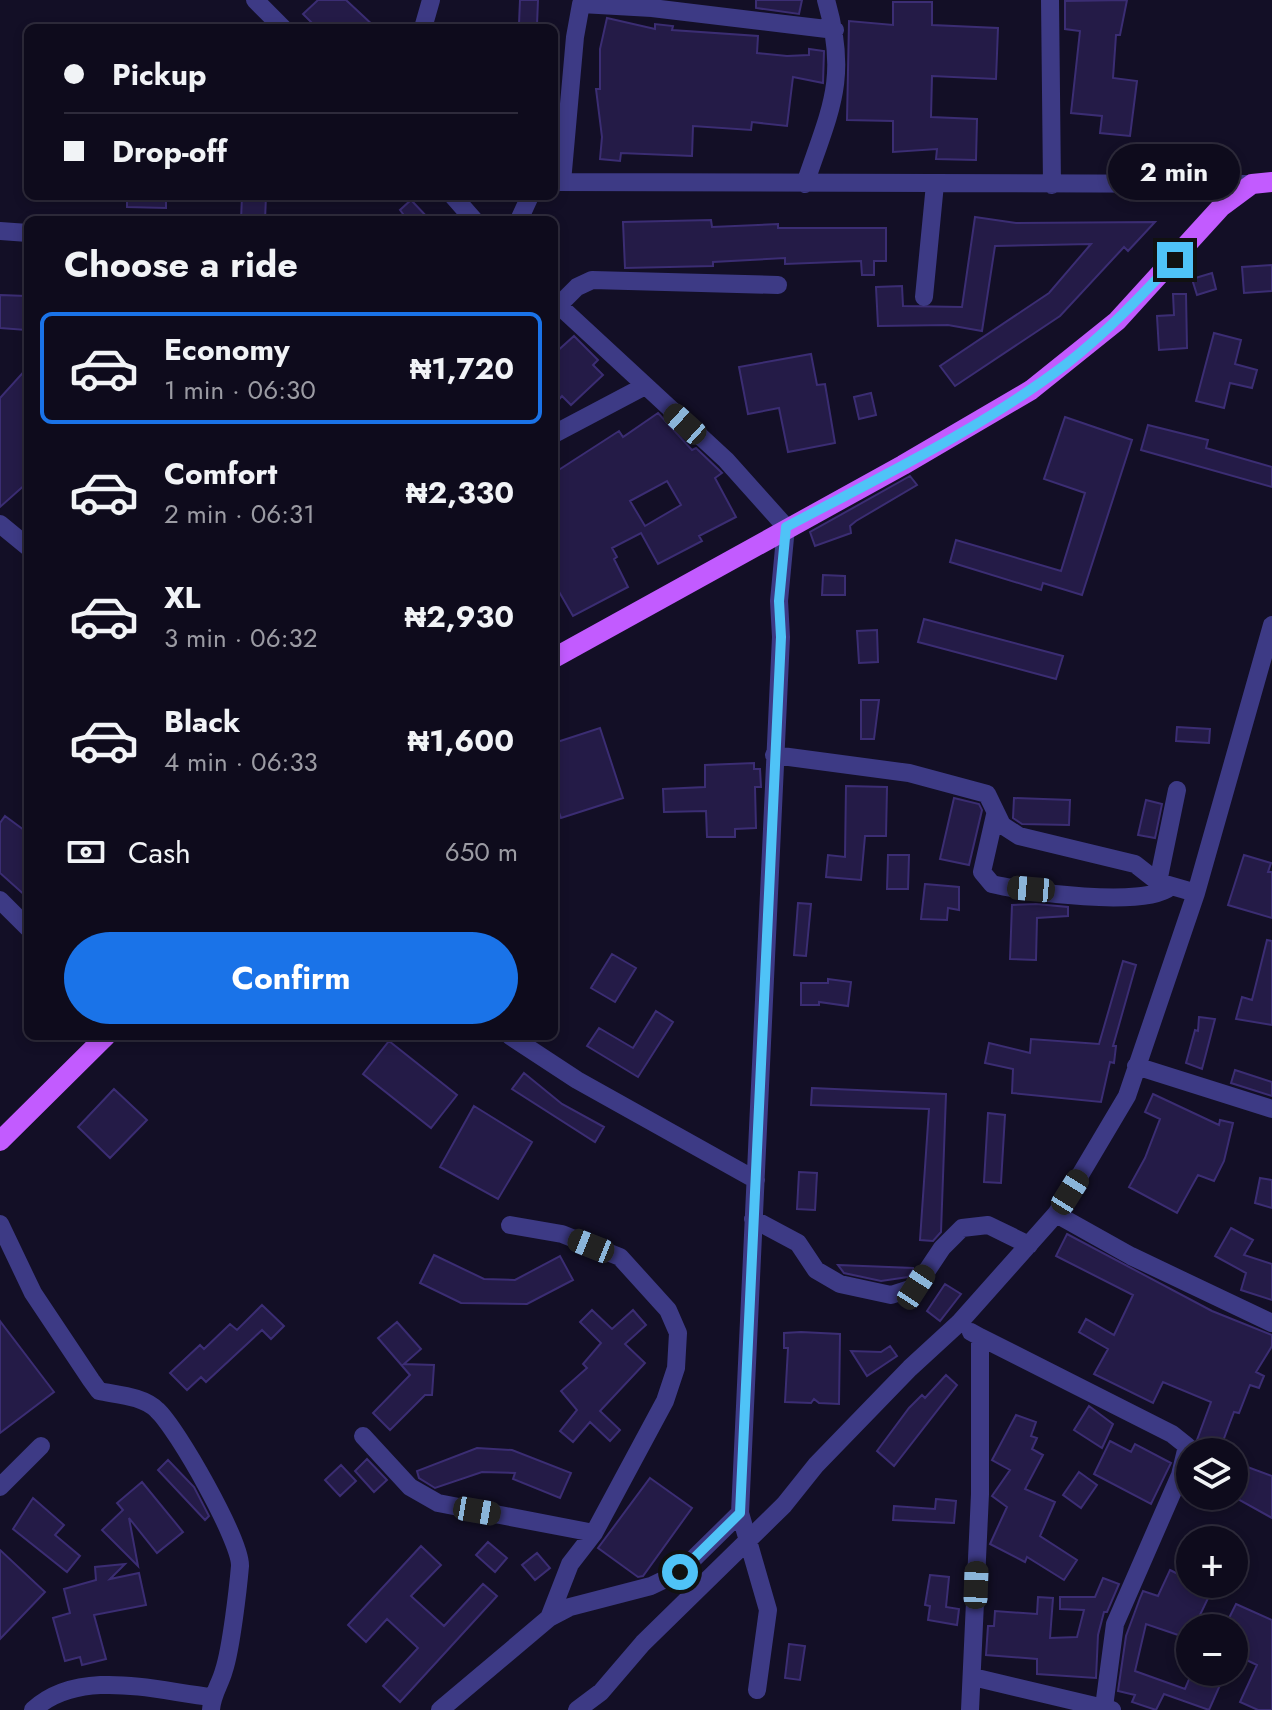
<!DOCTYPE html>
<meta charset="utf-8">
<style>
body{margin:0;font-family:Jost,sans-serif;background:#1c1929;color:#f1f3f6;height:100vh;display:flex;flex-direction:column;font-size:30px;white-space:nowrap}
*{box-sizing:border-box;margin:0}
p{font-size:26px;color:#9b9ba3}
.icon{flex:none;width:44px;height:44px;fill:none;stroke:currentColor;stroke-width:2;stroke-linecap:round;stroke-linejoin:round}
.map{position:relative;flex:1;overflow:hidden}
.details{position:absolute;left:24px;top:216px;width:534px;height:824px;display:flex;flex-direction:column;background:#0e0b1c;border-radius:12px;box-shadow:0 4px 12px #0003,0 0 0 2px #2e2b3b}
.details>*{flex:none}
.banner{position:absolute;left:24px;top:24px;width:534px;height:176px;border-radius:12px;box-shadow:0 4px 12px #0003,0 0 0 2px #2e2b3b;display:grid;align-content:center;height:176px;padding:0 40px;background:#0e0b1c}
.fabs{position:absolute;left:1176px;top:1438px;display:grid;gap:16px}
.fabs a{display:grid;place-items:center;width:72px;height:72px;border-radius:50%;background:#0e0b1c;box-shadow:0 4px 12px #0003,0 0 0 2px #2e2b3b;font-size:40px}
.end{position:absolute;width:36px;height:36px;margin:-18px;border:10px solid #4fc3f7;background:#111;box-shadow:0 0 0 4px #111}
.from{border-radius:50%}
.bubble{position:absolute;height:56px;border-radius:28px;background:#0e0b1c;box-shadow:0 4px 12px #0003,0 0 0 2px #2e2b3b;font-size:26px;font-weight:700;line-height:56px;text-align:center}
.car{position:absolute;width:24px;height:48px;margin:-24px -12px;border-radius:10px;box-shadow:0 0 6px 2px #0007;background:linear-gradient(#222 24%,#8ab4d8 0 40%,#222 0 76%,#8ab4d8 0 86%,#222 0)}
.banner b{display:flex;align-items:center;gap:28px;height:76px;font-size:30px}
.banner b+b{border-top:2px solid #2e2b3b}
.banner i{width:20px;height:20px;background:#f1f3f6}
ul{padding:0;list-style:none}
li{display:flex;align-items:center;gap:24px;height:112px;margin:0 16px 12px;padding:0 24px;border:4px solid transparent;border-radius:12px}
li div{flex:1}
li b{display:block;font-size:30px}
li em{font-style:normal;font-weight:700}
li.active{border-color:#1a73e8}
li>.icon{width:72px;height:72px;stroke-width:1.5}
h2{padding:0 40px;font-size:36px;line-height:96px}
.pay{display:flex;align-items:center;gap:20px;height:88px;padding:0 40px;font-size:30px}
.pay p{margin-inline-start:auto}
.primary-button{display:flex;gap:16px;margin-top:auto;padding:16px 40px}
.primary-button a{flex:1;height:92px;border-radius:48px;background:#1a73e8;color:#fff;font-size:32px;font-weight:700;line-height:92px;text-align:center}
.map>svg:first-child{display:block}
.building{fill:#241b47;stroke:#3b2d73;stroke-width:2;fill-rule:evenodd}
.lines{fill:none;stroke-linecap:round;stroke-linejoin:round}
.minor{stroke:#3d3a85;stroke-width:18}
.major{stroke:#c25bff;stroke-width:20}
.route{stroke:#4fc3f7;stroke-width:10}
</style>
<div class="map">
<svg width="1272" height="1710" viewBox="0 0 1272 1710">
<rect width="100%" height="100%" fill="#130f26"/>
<path class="building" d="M318 0H346L376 28H317L303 14Z
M520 0H538L537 25 519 24Z
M756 0H802L799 14 756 8Z
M1127 0 1120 35H1116L1113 78 1137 81 1130 136 1100 133 1102 116 1071 113 1080 31 1065 29V1Z
M893 2H932V25L998 28 996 79 932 76 931 117 977 119 976 160 936 159 937 149 893 152V121L847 120 849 21 893 25Z
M607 18 655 29V24L673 26 672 30 758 36 757 53 787 56 809 55V49L824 51 823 83 793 77 787 126 752 122 751 130 693 126 692 156 621 153 620 161 600 159 602 137 596 89H600V49Z
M127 196H166V208L127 207Z
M242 196H266L265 220H241Z
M411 200 430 220H397L403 214 400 210Z
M975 217 1016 223 1155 222 1128 251 1124 247 1060 316 955 386 940 366 1049 293 1091 244 995 246 982 331 948 325 878 326 876 287 902 286 903 306 962 307Z
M711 220 712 227 778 224V228H886V261H874V275H862L861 261 785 264V258L713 262V266L625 268 623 222Z
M1272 265V291L1244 293 1242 267Z
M1212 273 1216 289 1197 295 1192 279Z
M1173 294H1186L1187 348 1159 350 1157 316 1174 315Z
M0 295 26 296V330L0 328Z
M1214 333 1241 340 1235 364 1257 370 1252 388 1230 383 1224 408 1196 401Z
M574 336 598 360 593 365 603 375 571 405 562 396 554 405V354Z
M811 354 817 385 825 384 835 443 788 452 779 408 748 414 739 367Z
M28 367V482L0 507V398Z
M871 393 876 415 859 419 854 397Z
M658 413 692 450 696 448 722 473 715 478 736 517 699 536 702 541 658 564 641 533 612 548 617 557 614 559 628 587 573 616 554 583V473L619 431 623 437ZM667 481 681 505 645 526 630 501Z
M1065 417 1132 440 1082 595 1043 583 1041 590 950 562 956 540 1061 571 1085 493 1044 479Z
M1148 425 1208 440 1206 448 1272 467V487L1141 450Z
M910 476 917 485 856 521 850 526 851 533 815 546 810 532Z
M823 575 845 576V595H822Z
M924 619 1063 656 1056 679 918 642Z
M877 630 878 662 859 663 857 631Z
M861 700H879L874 739H861Z
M1177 727 1210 729 1209 743 1176 741Z
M600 728 623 798 561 818 554 798V743Z
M754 763V769H760L761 787H755L756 828 735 829V837H707L706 811 664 812 663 789 705 787V765Z
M846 786 887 787 886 836H865L861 880 826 877 828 855 845 857Z
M954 798 979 804 982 810 969 865 940 859Z
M1014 798 1070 800 1069 825 1022 824 1013 818Z
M1146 800 1162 804 1155 838 1138 835Z
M5 816 28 833V898L0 873V823Z
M888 855H909L908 889H887Z
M1244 855 1271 863 1268 872H1272V918L1228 905Z
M925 884 959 887V910L948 908 947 920 921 919Z
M798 903 811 904 806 956 794 955Z
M1036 904 1068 907V916L1037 918 1036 960 1010 959 1012 905Z
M1267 940 1272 941V1025L1236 1019 1242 997 1252 1000Z
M612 954 636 968 615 1002 591 988Z
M1123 961 1136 965 1113 1046H1116L1114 1063 1110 1062 1101 1102 1012 1093 1013 1069 985 1063 989 1043 1030 1053 1031 1039 1099 1044Z
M828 979 851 982 848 1006 819 1002V1005H801V983H828Z
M656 1011 673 1022 638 1077 587 1046 599 1028 633 1048Z
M1199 1017 1215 1019 1202 1069 1186 1063 1195 1030 1198 1031Z
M389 1041 457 1095 431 1128 363 1074Z
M1235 1070 1272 1082V1096L1231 1083Z
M524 1073 562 1104 604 1127 595 1142 512 1089Z
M812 1088 946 1094 941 1232 933 1241 920 1240 929 1109 811 1105Z
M114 1089 147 1120 110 1158 78 1127Z
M1153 1094 1219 1125 1220 1120 1233 1123 1224 1161 1214 1181 1198 1175 1177 1213 1129 1187 1145 1158 1160 1119 1145 1112Z
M474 1106 532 1142 498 1199 440 1167Z
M988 1113 1005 1115 1001 1183 984 1182Z
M799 1172 817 1173 815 1210 797 1209Z
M1260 1178 1272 1180V1208L1255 1203Z
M1231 1228 1253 1240 1244 1255 1272 1264V1300L1241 1290 1246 1273 1215 1256Z
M1067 1234 1212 1311 1272 1335V1346L1256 1372 1264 1376 1259 1388 1250 1385 1239 1413 1234 1412 1220 1449 1197 1440 1211 1402 1163 1382 1153 1403 1094 1374 1108 1349 1079 1332 1086 1319 1114 1335 1133 1295 1056 1256Z
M434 1255 484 1279 515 1280 560 1256 573 1280 527 1304 461 1303 420 1283Z
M838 1265 913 1268V1270L908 1277 881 1281 844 1273Z
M945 1284 961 1294 940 1321 927 1311Z
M262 1305 284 1326 271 1339 262 1330 206 1382 201 1377 187 1390 170 1373 200 1345 204 1349 230 1324 237 1330Z
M592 1310 612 1329 633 1310 646 1325 625 1344 645 1363 600 1411 620 1430 610 1441 590 1422 573 1442 560 1431 577 1410 561 1391 587 1368 583 1364 601 1343 580 1322Z
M0 1321 54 1392 0 1433Z
M397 1322 421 1349 404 1364 434 1365 432 1395H425L390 1430 373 1413 410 1375 378 1338Z
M801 1332 840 1334 839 1404 819 1403 814 1399 811 1403 785 1402 788 1348H784V1333Z
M890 1346 897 1356 867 1376 851 1351 881 1352Z
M946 1375 957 1385 894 1466 877 1451 909 1408 922 1395 925 1398Z
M1089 1406 1113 1424 1102 1448 1074 1430Z
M1016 1415 1036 1422 1031 1436 1037 1438 1032 1449 1043 1455 1025 1489 1055 1502 1040 1536 1077 1560 1064 1580 1027 1557 1025 1562 990 1544 1007 1507 992 1496 1010 1470 992 1460Z
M1110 1441 1131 1452 1135 1444 1171 1463 1151 1504 1094 1474Z
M477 1448 512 1450 571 1473 560 1498 513 1479 515 1473 482 1472 435 1488 419 1478 417 1471Z
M367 1459 387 1480 374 1492 355 1471Z
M168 1460 194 1487 209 1516 205 1520 158 1470Z
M1234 1462 1272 1476V1518L1234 1497Z
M341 1465 356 1481 340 1496 325 1480Z
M1079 1472 1097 1485 1081 1508 1063 1495Z
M650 1478 692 1508 643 1576 638 1577 598 1548Z
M142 1482 183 1532 157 1553 129 1518 138 1566 102 1530 123 1510 117 1503Z
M33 1498 64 1525 55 1535 80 1556 67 1572 13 1529Z
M936 1499 956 1501 954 1523 893 1520 894 1506 935 1509Z
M488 1542 507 1558 495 1572 476 1555Z
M421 1546 441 1565 411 1596 444 1626 483 1584 497 1596 400 1702 383 1686 418 1648 387 1619 366 1642 348 1625Z
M0 1550 45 1592 0 1639Z
M537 1553 550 1568 535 1580 522 1565Z
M125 1564 110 1579 139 1573 146 1605 94 1615 106 1659 82 1665 80 1657 65 1661 53 1618 70 1613 64 1589 96 1580 95 1567Z
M1170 1570 1190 1580V1584L1212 1590 1199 1617 1224 1628H1190V1639L1146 1624 1135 1671 1185 1689 1192 1672 1224 1676 1209 1710 1164 1694 1156 1710 1132 1702 1135 1695 1118 1691 1126 1636 1140 1598 1143 1591 1158 1596Z
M930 1575 949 1577 946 1607 959 1609 957 1625 928 1620 930 1606 925 1605Z
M1103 1578 1119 1584 1107 1612H1104L1098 1635 1096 1678 1037 1674V1659L986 1655 988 1626H994L995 1611 1037 1614 1038 1597 1053 1598 1050 1638 1077 1637 1084 1610 1060 1609V1597H1095Z
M1236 1604 1272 1620V1710H1258L1240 1702 1257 1665 1234 1654V1628H1224Z
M789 1644 805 1646 800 1680 785 1678Z"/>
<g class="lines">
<path class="minor" d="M255 0 283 28
M1050 0 1052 185
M423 28 431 0
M554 182 1252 184
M562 182 575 37 581 4 652 8 835 30
M805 184C830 110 849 79 826 0
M453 196 474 220
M519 220 530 196
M0 231 28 233
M924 297 935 184
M554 301 726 460 786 527 779 601 781 637 740 1513 768 1610 757 1690
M559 305 577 287 592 280 778 285
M554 434 643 387
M0 524 28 547
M774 755 909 773 987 794 1002 825 1019 836 1135 864 1158 882 1196 893
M995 815 982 872 992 884C1025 892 1145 908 1170 887
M1158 882 1177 790
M0 900 28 928
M510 1036 577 1080 756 1180
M1136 1066 1272 1109
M1056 1214 1131 1256 1272 1323
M753 1219 798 1243 816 1270 840 1284 891 1295 916 1287 942 1248 962 1228 988 1225 1029 1245
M0 1224 33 1293 91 1380 99 1391C118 1395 143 1396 157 1410 177 1428 241 1541 240 1566 238 1589 231 1649 224 1670 220 1685 212 1694 211 1710
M510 1225 562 1234 620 1257 668 1310 678 1333 676 1368 665 1401 594 1533 570 1564 549 1618
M980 1337 1172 1434 1187 1446 1180 1475 1115 1624 1104 1707
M363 1436 410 1487 438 1503 594 1533
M0 1487 41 1446
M973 1677 1112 1710
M33 1710C80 1667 155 1691 212 1697
M440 1710 549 1618 570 1607 651 1586 680 1572 740 1513
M577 1710 601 1692 643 1643 784 1505 816 1465 910 1368 959 1323 1056 1214 1070 1192 1127 1096 1196 893 1272 625
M970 1710 980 1494V1337L971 1332"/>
<path class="major" d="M554 658 903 465 1031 390 1117 321 1221 207 1252 184 1272 182
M0 1141 106 1036"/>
</g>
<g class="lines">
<path class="route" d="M680 1572 740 1513 781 637 779 601 786 527C880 477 979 430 1065 365 1105 334 1140 297 1175 260"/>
</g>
</svg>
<div class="fabs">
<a><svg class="icon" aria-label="layers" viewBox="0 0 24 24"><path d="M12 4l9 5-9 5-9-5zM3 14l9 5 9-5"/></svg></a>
<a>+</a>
<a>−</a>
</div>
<i class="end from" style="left:680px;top:1572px"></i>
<i class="end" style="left:1175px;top:260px"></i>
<div class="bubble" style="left:1108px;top:144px;width:132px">2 min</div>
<i class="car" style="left:685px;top:424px;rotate:312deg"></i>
<i class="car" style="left:1031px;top:889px;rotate:275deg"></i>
<i class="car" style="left:1070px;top:1192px;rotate:32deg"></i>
<i class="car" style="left:591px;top:1246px;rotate:292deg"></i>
<i class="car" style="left:916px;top:1287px;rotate:33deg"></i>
<i class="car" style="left:477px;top:1511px;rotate:100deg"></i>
<i class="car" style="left:976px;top:1585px;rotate:2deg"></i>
<div class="banner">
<b><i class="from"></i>Pickup</b>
<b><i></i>Drop-off</b>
</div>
<section class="details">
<h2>Choose a ride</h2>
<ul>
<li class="active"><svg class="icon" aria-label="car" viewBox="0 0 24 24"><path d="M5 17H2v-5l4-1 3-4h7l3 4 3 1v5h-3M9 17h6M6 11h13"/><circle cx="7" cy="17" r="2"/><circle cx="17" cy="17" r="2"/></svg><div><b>Economy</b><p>1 min · 06:30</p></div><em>₦1,720</em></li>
<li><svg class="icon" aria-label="car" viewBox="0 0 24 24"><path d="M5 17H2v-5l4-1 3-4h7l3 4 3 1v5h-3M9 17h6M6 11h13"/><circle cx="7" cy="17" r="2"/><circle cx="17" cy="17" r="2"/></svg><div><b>Comfort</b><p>2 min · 06:31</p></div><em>₦2,330</em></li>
<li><svg class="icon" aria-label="car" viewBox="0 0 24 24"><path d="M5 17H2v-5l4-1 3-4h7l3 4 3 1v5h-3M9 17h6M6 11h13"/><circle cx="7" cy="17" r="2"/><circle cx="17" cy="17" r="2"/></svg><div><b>XL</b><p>3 min · 06:32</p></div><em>₦2,930</em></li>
<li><svg class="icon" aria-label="car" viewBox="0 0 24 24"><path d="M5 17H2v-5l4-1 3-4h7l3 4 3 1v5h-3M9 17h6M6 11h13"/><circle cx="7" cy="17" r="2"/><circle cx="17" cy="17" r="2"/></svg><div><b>Black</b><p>4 min · 06:33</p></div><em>₦1,600</em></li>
</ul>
<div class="pay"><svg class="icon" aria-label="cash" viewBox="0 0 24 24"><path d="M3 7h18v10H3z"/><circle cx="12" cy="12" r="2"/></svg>Cash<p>650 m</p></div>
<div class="primary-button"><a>Confirm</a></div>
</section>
</div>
